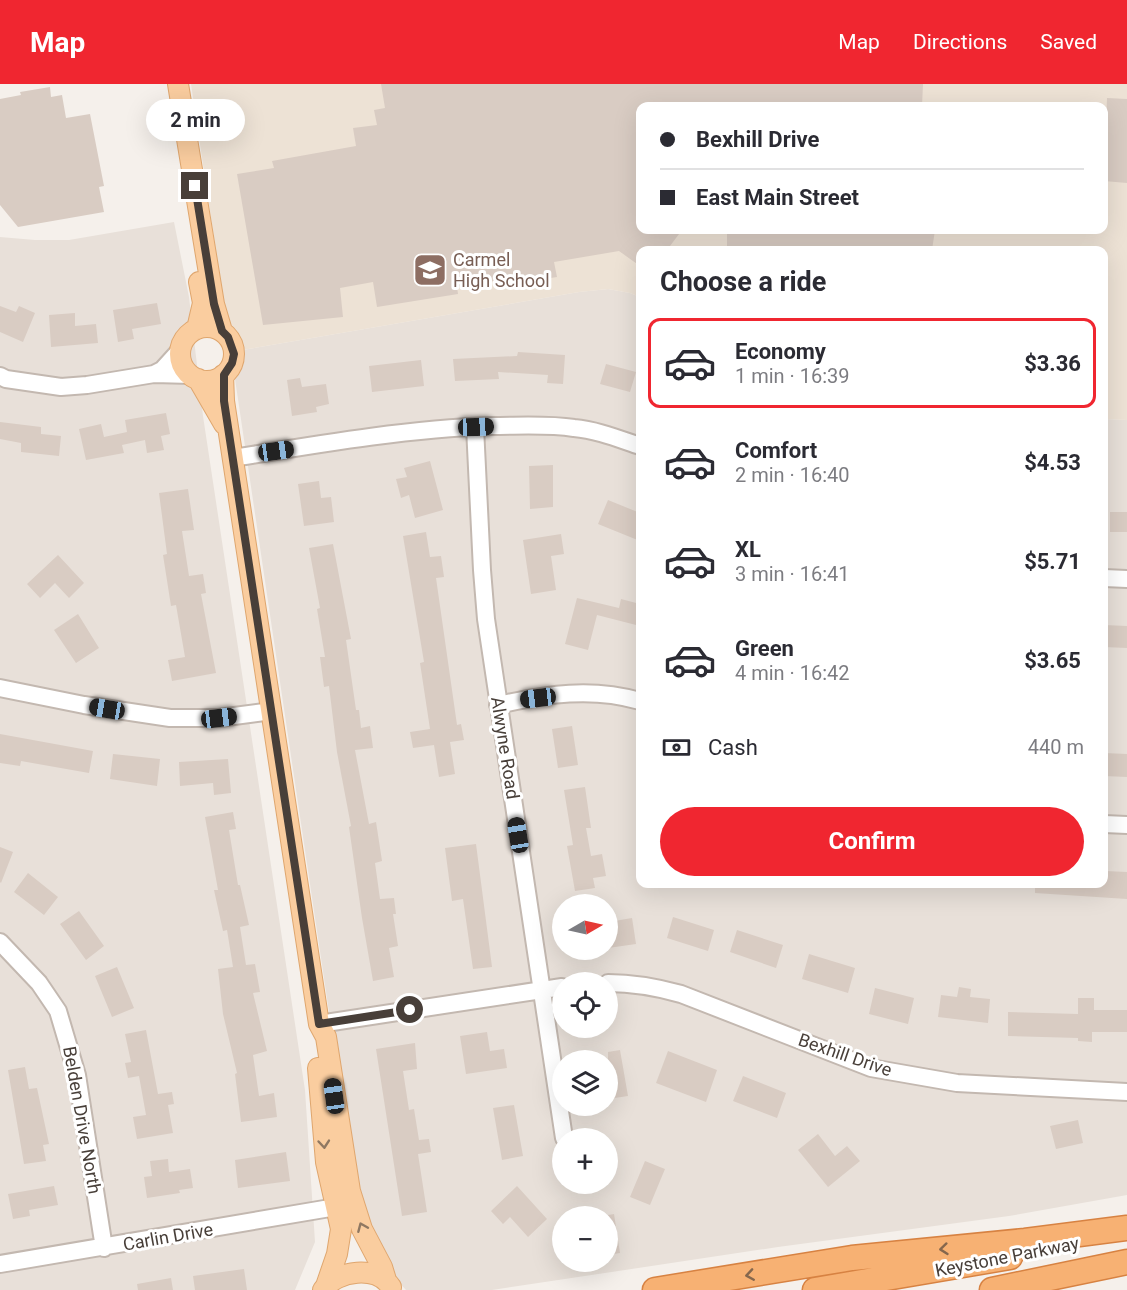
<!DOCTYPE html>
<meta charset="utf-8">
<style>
body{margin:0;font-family:Roboto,sans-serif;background:#f2f2f3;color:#2b2b33;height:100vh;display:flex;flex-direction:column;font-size:22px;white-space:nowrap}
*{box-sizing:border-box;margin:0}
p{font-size:20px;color:#7c7c81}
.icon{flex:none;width:33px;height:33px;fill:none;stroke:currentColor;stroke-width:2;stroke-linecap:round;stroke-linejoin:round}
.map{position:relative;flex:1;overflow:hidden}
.details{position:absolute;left:636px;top:162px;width:472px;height:642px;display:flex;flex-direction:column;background:#fff;border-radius:12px;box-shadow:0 6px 24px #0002}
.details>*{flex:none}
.hud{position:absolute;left:636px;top:18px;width:472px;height:132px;border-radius:12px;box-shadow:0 6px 24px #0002;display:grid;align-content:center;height:132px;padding:0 24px;background:#fff}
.needle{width:39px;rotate:81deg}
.controls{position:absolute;left:552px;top:810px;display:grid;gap:12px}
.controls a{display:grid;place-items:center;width:66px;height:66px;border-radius:50%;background:#fff;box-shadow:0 6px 24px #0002;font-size:30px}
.end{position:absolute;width:27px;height:27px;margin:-14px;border:8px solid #483f39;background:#fff;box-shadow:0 0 0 3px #fff}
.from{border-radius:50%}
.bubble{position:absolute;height:42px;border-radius:21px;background:#fff;box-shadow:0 6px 24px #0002;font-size:20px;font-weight:700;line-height:42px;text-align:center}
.car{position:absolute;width:18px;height:36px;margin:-18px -9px;border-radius:8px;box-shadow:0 0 4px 2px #0007;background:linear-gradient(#222 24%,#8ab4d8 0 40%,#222 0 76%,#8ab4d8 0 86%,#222 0)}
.hud b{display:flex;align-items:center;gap:21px;height:57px;font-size:22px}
.hud b+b{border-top:2px solid #e1e1e2}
.hud i{width:15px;height:15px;background:#2b2b33}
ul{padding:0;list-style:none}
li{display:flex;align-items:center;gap:18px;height:90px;margin:0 12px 9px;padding:0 12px;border:3px solid transparent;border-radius:12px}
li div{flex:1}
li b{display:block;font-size:22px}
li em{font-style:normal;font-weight:700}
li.selected{border-color:#f02630}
li>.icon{width:54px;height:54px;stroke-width:1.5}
h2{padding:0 24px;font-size:27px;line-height:72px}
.pay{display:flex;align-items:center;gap:15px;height:66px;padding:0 24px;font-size:22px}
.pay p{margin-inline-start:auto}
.cta{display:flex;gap:12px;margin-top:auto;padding:12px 24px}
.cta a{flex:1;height:69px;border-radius:36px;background:#f02630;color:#fff;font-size:24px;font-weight:700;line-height:69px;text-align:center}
header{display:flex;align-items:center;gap:36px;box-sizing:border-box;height:84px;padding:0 30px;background:#f02630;color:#fff}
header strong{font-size:28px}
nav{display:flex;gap:33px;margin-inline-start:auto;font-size:21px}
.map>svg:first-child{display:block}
.residential{fill:#e8e0d9;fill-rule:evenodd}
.education{fill:#ede2d5;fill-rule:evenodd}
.building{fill:#d9ccc3}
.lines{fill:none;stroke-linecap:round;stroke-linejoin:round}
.minor-casing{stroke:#c3b8b0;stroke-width:20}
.major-casing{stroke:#dfa66e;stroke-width:22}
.highway-casing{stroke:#d78242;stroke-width:27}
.minor{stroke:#fff;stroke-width:16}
.major{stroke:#facd9f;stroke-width:20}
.highway{stroke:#f7b173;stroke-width:24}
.oneway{stroke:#8f7862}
.oneway2{stroke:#85674d}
.route{stroke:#483f39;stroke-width:8}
.labels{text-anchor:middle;stroke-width:6;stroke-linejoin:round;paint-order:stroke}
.education-label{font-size:18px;fill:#785e54;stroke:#fff;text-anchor:start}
.street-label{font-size:18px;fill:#483f39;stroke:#fff}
</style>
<header>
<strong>Map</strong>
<nav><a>Map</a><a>Directions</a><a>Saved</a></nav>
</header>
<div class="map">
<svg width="1127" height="1206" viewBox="0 0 1127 1206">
<rect width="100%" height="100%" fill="#f5f0eb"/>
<path class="residential" d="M174 138 189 213 203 332 305 1006 315 1158 295 1206H0V153L35 156H69Z
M608 205 630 209 640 213V800H1104V335L1127 336V1111L1009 1132 778 1163 492 1206H406L395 1194 363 1131 336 975 231 268 579 208ZM562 820H608V866H562ZM562 898H608V944H562ZM562 976H608V1022H562ZM562 1054H608V1100H562ZM562 1132H608V1178H562Z"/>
<path class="education" d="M191 0H1127V336L1104 335V166H640V213L630 209 608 205 579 208 231 268ZM640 22H1104V146H640Z"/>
<path class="building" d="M381 0H923L922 22H640V146H682L667 166H640V182L619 167 554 178 557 193 507 201 505 195 457 203 458 210 377 223 373 198 340 204 343 233 263 241 237 90 274 84 272 77 356 62 353 44 377 41 374 26 385 24Z
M50 3 51 13 62 11 66 34 90 30 104 102 99 103 104 128 18 143 0 121V15L21 11 20 8Z
M1107 14 1127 15V99L1104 97Z
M727 146H935L932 166H727Z
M157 219 161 240 132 245 134 255 118 258 113 226Z
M0 222 16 228 19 222 35 229 23 258 0 248Z
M75 229V242L96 240 98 259 51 263 49 231Z
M518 268 565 271 563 300 547 299 548 291 498 288 499 295 455 297 453 275 517 272Z
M421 276 424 302 372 308 369 282Z
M606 280 636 288 630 308 600 300Z
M300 294 302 303 326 300 329 320 316 323 317 328 292 332 287 296Z
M166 329 170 350 161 352 164 366 147 369 145 356 122 361 124 369 86 376 79 345 101 340 104 353 127 348 125 336Z
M0 338 41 343V350L61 352 59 372 21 368V359L0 355Z
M430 377 443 426 415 434 409 411 401 414 396 395 407 393 404 384Z
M553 381V423L530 425 529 382Z
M319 397 321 414 331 413 334 438 304 442 298 400Z
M188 405 194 446 182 447 189 492 203 490 206 509 201 510 216 589 172 597 168 576 185 573 176 521 171 522 163 471 167 470 159 409Z
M608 416 640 429V457L598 440Z
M1110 428H1127V448H1110Z
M426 448 430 473 441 472 444 493 436 494 457 641 461 640 464 656 450 658 455 690 439 693 434 661 413 664 410 648 430 645 420 579 424 578 403 452Z
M561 450 564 470 551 472 556 506 531 510 523 456Z
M333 460 351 555 346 556 356 626H359L361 644 370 642 373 664 355 666 369 740 376 738 382 777 375 779 380 815 394 814 396 830H393L398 862 389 864 394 893 373 897 362 834 349 743 351 742 337 668 329 602 324 603 320 573H325L317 525 320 524 309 464Z
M58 471 84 499 69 514 55 499 40 514 27 500Z
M577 514 619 524 621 515 640 520V542L597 531 588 566 565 560Z
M78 530 99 564 76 579 54 546Z
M1104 541 1127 542V564L1104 563Z
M572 642 578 681 558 684 552 645Z
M0 650 93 667 89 689 21 677 20 682 0 679Z
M1104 669 1127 670V693L1104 692Z
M113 670 160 675 157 702 110 695Z
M228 675 231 709 214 711 213 699 180 702 179 678Z
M585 703 591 744H586L591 772 602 770 606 792 593 794 595 804 575 807 567 762 573 761 564 706Z
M233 728 236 745 229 746 238 801H240L249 841 240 843 246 881 255 880 260 908 253 909 267 967 253 971 259 1012 274 1009 277 1033 241 1038 235 990 237 989 223 930 218 885 233 883 227 846 223 847 214 806H218L205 733Z
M476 760 492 883 473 885 463 815 452 817 445 764Z
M0 763 13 768 1 799 0 798Z
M1105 787 1127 788V815L1035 809V800H1104Z
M28 789 58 813 44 831 14 808Z
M79 827 104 862 86 876 60 840Z
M673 833 714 846 708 867 667 854Z
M632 834 636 860 608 864V838Z
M737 846 783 861 776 884 730 868Z
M809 870 855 884 848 909 802 895Z
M117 883 134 924 112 933 95 892Z
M959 903 971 905 970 913 990 915 988 939 938 933 941 911 957 913Z
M875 904 914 914 908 940 869 930Z
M1078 914H1094V926H1127V948H1092V958L1078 957V954L1008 952V928L1078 930Z
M146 946 158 1010 172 1008 174 1020 168 1021 173 1049 137 1055 133 1033 146 1031 139 992 128 994 125 979 131 978 125 950Z
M487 948 490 967 504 965 507 984 466 990 460 952Z
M415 959 417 985 403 987 409 1026 414 1025 419 1056 429 1055 431 1068 418 1070 427 1128 402 1132 376 965Z
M620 966 628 1012 608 1015V968Z
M668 967 717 986 706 1018 656 999Z
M25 983 29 1005 37 1004 49 1060 43 1061 46 1077 24 1080 8 986Z
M743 992 786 1009 777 1034 733 1017Z
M514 1021 523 1072 502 1076 493 1024Z
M1078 1036 1083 1059 1056 1065 1050 1042Z
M818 1050 835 1072 847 1062 860 1077 828 1103 798 1066Z
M286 1068 290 1097 238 1104 235 1076Z
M168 1075 169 1088 190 1085 193 1104 179 1106 180 1109 147 1114 144 1093 152 1092 150 1077Z
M645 1077 665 1085 650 1121 630 1113Z
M54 1102 58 1121 29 1126 30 1132 13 1135 8 1110Z
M517 1102 547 1135 528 1153 510 1133 503 1140 491 1127Z
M614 1130 620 1169 608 1171V1131Z
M244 1185 247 1206H195L193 1192Z
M171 1194 173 1206H138L137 1200Z"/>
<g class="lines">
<defs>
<path id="minor" d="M154 290 162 286 181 265
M0 292 6 295 61 303 87 301 154 290 191 291
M475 343 482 486 486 535 564 1054
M233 374C319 360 405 345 492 342 520 342 547 340 574 344 597 346 619 355 640 362
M1104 494 1127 495
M0 604 84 621 170 634H219L272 627
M498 621C548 610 591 603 640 617
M1104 740 1127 741
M0 858 39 899 58 927 77 991 104 1164
M608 899C633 899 656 903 681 910L871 984 957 999 1127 1008
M319 940 562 903
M0 1180 336 1123"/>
<path id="major" d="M178 0 214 220 222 247
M180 270a27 27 0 1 1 54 0a27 27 0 1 1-54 0Z
M197 245 203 219 199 198
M223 291 224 317 319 940 326 953 350 1107 362 1145 382 1183 386 1196
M198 295 224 340
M318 984 326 1078 341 1145 337 1170 326 1202
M323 1206C337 1186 377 1181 391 1203"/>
<path id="highway" d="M655 1206 852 1174 1025 1157 1127 1144
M815 1206 1010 1173
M992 1206 1127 1178"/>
</defs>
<use href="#minor" class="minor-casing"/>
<use href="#major" class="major-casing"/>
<use href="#highway" class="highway-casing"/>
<use href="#minor" class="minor"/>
<use href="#major" class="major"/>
<use href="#highway" class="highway"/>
</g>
<defs><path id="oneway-chevron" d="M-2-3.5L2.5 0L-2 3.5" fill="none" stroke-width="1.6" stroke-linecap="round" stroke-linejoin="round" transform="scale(1.5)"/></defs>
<g class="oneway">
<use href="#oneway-chevron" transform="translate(324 1060) rotate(85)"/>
<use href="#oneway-chevron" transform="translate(362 1143) rotate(-113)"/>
</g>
<g class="oneway2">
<use href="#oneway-chevron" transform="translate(944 1165) rotate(174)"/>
<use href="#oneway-chevron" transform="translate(750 1191) rotate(171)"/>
</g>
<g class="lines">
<path class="route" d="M195 102 214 220 222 247 228 253 234 270 232 279 224 291V317L319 940 410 926"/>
</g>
<defs>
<symbol id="school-square" viewBox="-11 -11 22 22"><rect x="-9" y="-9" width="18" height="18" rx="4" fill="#8d6e63" stroke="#fff"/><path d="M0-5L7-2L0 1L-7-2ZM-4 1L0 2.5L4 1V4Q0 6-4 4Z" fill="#fff"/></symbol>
</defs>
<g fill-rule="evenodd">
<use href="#school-square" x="411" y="167" width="38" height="38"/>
</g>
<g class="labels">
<g class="education-label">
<text x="453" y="182">Carmel<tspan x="453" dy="21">High School</tspan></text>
</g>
<g class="street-label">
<text transform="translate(505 664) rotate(81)" y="6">Alwyne Road</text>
<text transform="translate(845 971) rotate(19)" y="6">Bexhill Drive</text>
<text transform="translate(82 1036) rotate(80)" y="6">Belden Drive North</text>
<text transform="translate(168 1153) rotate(-10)" y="6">Carlin Drive</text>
<text transform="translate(1007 1173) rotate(-11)" y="6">Keystone Parkway</text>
</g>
</g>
</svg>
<div class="controls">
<a><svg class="needle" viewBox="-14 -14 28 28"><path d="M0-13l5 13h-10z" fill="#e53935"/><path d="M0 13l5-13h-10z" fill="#7c7c81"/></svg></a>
<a><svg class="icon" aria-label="locate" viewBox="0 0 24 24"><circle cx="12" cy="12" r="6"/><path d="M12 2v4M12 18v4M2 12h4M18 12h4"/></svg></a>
<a><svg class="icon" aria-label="layers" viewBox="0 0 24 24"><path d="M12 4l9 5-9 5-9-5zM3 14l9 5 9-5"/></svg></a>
<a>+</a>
<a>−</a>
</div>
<i class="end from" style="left:410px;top:926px"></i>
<i class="end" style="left:195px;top:102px"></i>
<div class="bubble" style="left:146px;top:15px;width:99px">2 min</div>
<i class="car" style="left:476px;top:343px;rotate:88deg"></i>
<i class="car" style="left:276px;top:367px;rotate:82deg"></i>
<i class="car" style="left:538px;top:614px;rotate:263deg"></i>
<i class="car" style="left:107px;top:625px;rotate:280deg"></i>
<i class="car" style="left:219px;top:634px;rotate:83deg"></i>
<i class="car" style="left:518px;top:751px;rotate:351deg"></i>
<i class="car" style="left:334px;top:1012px;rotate:352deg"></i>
<div class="hud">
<b><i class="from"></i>Bexhill Drive</b>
<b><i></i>East Main Street</b>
</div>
<section class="details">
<h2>Choose a ride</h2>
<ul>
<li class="selected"><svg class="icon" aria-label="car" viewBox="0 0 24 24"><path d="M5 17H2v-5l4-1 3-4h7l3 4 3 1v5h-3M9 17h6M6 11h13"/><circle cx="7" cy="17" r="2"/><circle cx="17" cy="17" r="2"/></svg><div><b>Economy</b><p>1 min · 16:39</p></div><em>$3.36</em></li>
<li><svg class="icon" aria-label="car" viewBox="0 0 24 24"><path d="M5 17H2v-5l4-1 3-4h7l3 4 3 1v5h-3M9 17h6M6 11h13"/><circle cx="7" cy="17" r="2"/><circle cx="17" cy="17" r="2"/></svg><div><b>Comfort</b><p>2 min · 16:40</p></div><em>$4.53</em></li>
<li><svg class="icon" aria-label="car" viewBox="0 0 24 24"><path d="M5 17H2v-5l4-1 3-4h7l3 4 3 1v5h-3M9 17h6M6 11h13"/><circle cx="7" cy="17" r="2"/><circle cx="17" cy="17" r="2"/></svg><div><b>XL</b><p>3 min · 16:41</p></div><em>$5.71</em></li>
<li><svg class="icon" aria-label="car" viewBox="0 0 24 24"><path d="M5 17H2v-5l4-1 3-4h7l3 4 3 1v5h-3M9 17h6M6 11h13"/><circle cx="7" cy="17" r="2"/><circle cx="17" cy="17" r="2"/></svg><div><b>Green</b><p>4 min · 16:42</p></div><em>$3.65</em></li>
</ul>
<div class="pay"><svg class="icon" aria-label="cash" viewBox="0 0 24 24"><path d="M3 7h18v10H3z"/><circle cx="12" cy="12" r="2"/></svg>Cash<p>440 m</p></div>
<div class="cta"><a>Confirm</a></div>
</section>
</div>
